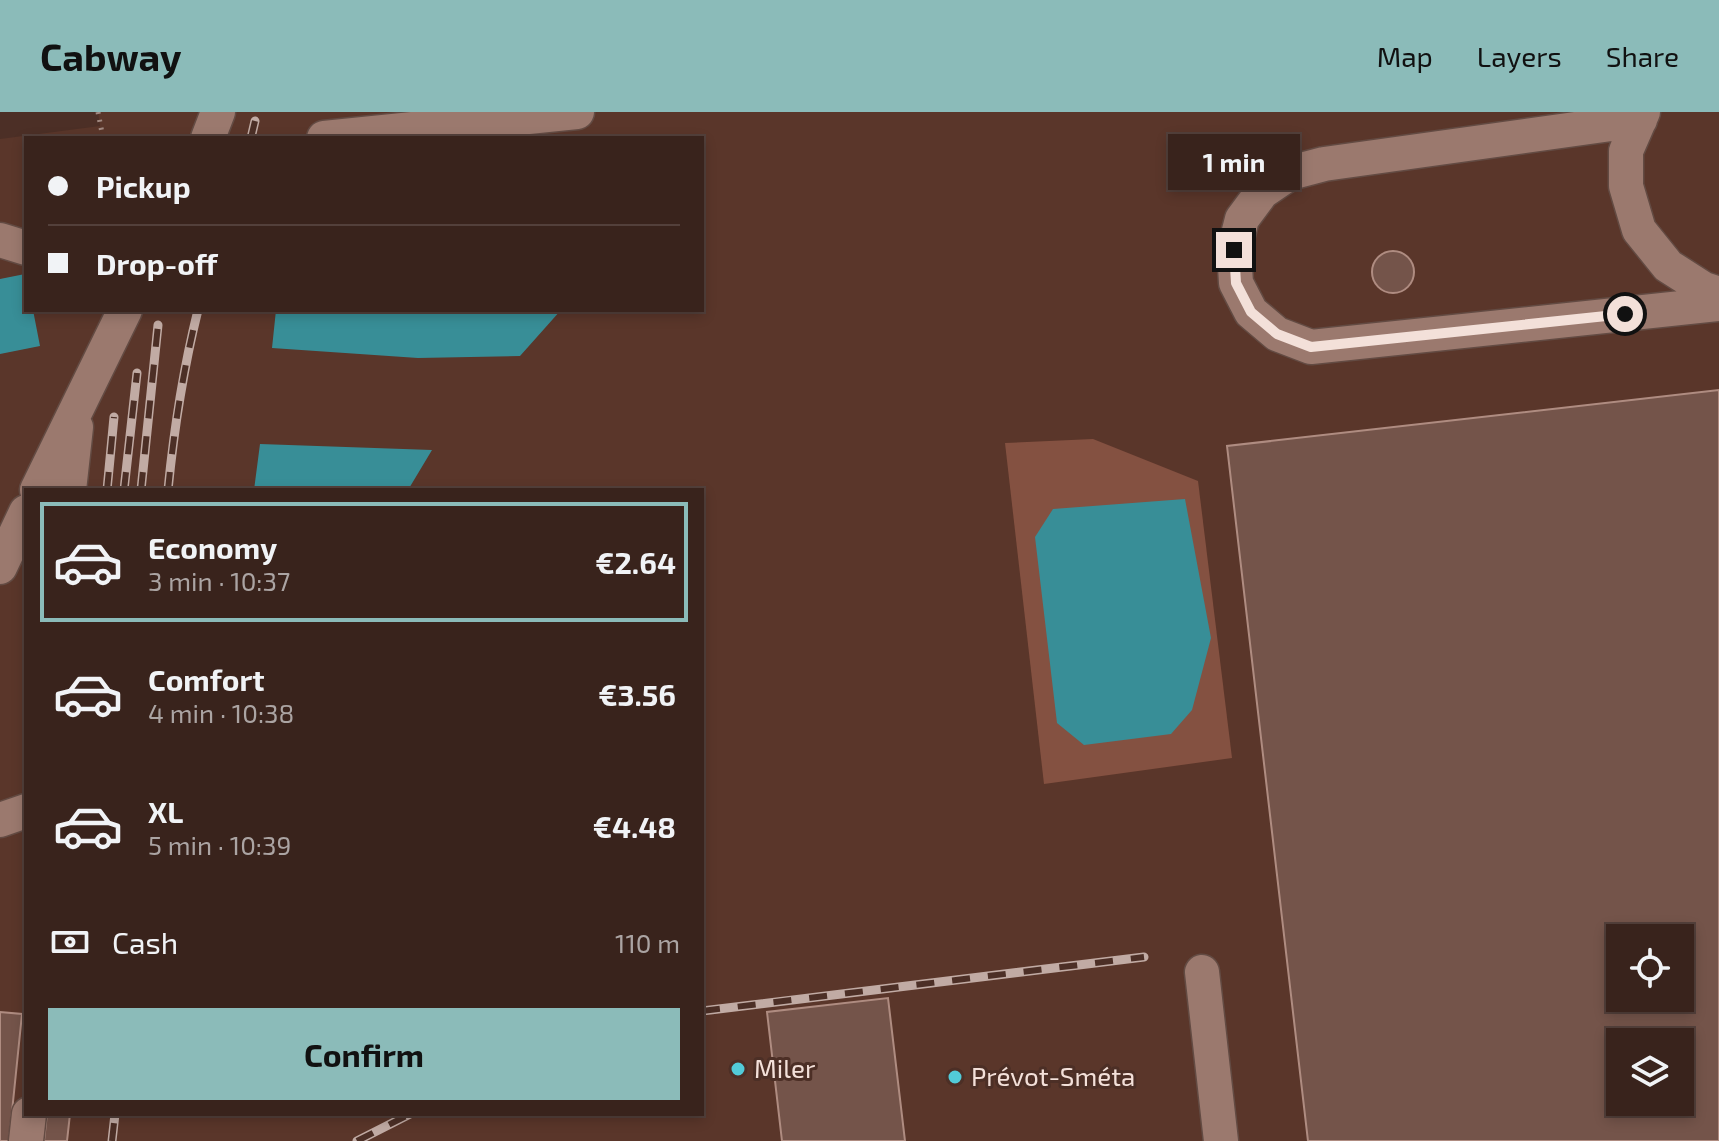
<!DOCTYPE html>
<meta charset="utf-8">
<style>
body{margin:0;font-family:"Exo 2",sans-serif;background:#442f29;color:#f1f3f6;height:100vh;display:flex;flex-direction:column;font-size:30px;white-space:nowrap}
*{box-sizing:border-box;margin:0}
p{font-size:26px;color:#aba4a3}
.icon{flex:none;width:44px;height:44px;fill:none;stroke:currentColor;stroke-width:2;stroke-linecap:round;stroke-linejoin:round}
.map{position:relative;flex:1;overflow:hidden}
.details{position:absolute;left:24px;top:376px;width:680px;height:628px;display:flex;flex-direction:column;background:#39231c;border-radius:0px;box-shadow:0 4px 12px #0003,0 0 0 2px #53403b}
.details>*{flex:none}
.top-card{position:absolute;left:24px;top:24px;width:680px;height:176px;border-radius:0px;box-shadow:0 4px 12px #0003,0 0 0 2px #53403b;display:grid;align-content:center;height:176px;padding:0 24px;background:#39231c}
.fabs{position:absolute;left:1606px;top:812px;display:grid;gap:16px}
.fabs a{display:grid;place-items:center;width:88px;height:88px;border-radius:0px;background:#39231c;box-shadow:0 4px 12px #0003,0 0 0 2px #53403b;font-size:40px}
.end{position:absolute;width:36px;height:36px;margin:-18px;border:10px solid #f3e0d9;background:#111;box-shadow:0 0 0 4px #111}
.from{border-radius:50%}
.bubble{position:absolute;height:56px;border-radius:0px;background:#39231c;box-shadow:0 4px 12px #0003,0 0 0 2px #53403b;font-size:26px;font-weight:700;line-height:56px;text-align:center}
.top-card b{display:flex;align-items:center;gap:28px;height:76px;font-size:30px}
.top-card b+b{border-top:2px solid #53403b}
.top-card i{width:20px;height:20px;background:#f1f3f6}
ul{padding:14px 0 0;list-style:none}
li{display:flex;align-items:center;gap:24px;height:120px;margin:0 16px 12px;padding:0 8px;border:4px solid transparent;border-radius:0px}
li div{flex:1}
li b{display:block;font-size:30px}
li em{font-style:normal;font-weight:700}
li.selected{border-color:#8bbbb9}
li>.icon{width:72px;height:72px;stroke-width:1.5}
.pay{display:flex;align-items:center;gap:20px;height:88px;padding:0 24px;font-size:30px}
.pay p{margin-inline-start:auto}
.button{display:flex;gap:16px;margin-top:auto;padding:16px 24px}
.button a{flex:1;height:92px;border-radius:0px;background:#8bbbb9;color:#111;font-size:32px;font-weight:700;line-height:92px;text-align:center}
header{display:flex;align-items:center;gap:48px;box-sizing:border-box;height:112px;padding:0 40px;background:#8bbbb9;color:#111}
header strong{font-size:38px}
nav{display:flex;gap:44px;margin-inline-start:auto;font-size:28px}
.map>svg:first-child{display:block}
.built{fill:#5a362a;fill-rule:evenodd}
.green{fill:#845141}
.water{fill:#388e97}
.building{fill:#74544a;stroke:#af8c81;stroke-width:2;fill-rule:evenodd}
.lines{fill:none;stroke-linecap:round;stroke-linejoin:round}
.minor-casing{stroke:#634b43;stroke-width:37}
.path{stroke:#a18981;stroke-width:5;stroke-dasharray:2 6;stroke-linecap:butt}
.minor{stroke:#9b796e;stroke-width:34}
.rail-casing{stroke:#c1aba4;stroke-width:9}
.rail{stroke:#4c2f26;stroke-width:6;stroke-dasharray:18;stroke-linecap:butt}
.route{stroke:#f3e0d9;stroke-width:10}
.poi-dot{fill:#52cbd8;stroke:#4c2f26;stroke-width:3}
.labels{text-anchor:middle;stroke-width:6;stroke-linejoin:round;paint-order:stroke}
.poi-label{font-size:26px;fill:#f3e0d9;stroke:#4c2f26;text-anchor:start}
</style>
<header>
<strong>Cabway</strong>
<nav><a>Map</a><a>Layers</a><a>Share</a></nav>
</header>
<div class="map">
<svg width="1719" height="1029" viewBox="0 0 1719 1029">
<rect width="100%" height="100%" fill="#4c2f26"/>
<path class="built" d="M98 0H1719V1029H0V27L100 14ZM26 26H702V198H26ZM26 378H702V1002H26ZM1620 826H1680V886H1620ZM1620 930H1680V990H1620Z"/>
<path class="green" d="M1093 327 1198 369 1232 646 1044 672 1005 331Z"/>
<path class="water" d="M25 162 26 198H33L40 234 0 242V167Z
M276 198H561L520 244 418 246 272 236Z
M260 332 432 338 408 378H254Z
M1185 387 1211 526 1192 598 1171 622 1084 633 1057 611 1035 425 1053 397Z"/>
<path class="building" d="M1372 160a21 21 0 1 1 42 0a21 21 0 1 1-42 0Z
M1719 278V1029H1308L1227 334ZM1620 826H1680V886H1620ZM1620 930H1680V990H1620Z
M888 886 905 1029H782L767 900Z
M0 900 22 902 9 1029H0Z
M47 1002H70L67 1029H44Z"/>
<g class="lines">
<defs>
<path id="minor" d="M1643 0 1626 39V74L1639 118 1668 154 1704 177 1719 182
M1640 8 1324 52 1290 61 1262 80 1242 107 1234 138 1236 171 1251 200 1277 222 1311 235 1719 192
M208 26 218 0
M324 26 577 0
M0 128 26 136
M37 378 125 198
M69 378 76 315
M0 455 26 400
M0 708 26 699
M1202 860 1221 1029
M26 1029 29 1002"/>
</defs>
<use href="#minor" class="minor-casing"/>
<path class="path" d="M98 0 103 26"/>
<use href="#minor" class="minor"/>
<defs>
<path id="rail" d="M251 26 255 9
M107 378 114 305
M124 378 137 261
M141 378 158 213
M168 378C174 317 183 258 198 198
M702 899 1144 845
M112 1029 115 1002
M357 1029 410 1002"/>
</defs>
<use href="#rail" class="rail-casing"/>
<use href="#rail" class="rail"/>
</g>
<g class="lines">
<path class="route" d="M1234 138 1236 171 1251 200 1277 222 1311 235 1625 202"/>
</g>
<g class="poi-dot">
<circle cx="738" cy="957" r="8"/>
<circle cx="955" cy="965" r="8"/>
</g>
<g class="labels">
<g class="poi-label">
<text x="754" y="966">Miler</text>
<text x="971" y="974">Prévot-Sméta</text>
</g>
</g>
</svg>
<div class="fabs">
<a><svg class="icon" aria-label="locate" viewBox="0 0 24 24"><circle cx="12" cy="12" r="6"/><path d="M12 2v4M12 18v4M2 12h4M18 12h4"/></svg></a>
<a><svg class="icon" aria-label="layers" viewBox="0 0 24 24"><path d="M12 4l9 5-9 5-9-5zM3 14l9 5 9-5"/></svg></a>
</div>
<i class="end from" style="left:1625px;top:202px"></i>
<i class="end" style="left:1234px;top:138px"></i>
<div class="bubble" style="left:1168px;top:22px;width:132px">1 min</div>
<div class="top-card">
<b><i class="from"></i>Pickup</b>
<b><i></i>Drop-off</b>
</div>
<section class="details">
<ul>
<li class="selected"><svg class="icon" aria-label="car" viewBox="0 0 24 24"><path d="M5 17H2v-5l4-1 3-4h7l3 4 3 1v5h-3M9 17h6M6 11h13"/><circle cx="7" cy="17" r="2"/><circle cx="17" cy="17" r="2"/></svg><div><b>Economy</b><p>3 min · 10:37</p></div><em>€2.64</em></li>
<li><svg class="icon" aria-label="car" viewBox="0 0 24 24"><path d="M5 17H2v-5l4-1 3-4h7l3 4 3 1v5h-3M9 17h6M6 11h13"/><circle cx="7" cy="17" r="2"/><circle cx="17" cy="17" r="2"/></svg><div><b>Comfort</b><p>4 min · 10:38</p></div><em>€3.56</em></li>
<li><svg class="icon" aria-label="car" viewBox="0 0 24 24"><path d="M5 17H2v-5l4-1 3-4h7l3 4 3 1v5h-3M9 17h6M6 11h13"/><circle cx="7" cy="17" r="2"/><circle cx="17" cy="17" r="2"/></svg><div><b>XL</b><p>5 min · 10:39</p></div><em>€4.48</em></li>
</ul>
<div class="pay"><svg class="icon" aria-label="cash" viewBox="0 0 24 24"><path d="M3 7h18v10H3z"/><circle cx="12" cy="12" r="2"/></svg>Cash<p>110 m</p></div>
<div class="button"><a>Confirm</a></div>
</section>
</div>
